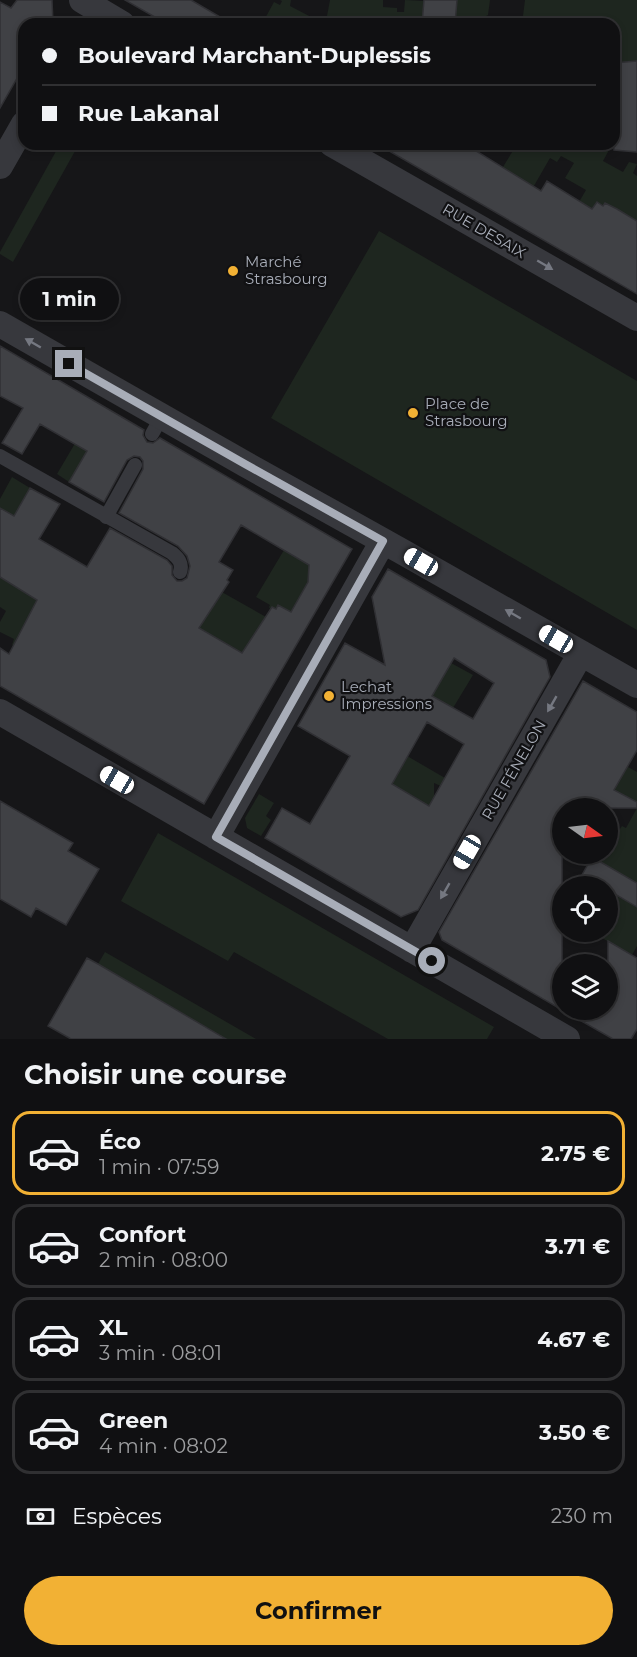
<!DOCTYPE html>
<html lang="fr">
<meta charset="utf-8">
<style>
body{margin:0;font-family:Montserrat,sans-serif;background:#19191b;color:#f1f3f6;height:100vh;display:flex;flex-direction:column;font-size:22px;white-space:nowrap}
*{box-sizing:border-box;margin:0}
p{font-size:20px;color:#9c9d9f}
.icon{flex:none;width:33px;height:33px;fill:none;stroke:currentColor;stroke-width:2;stroke-linecap:round;stroke-linejoin:round}
.map{position:relative;height:1039px;overflow:hidden}
.panel{display:flex;flex-direction:column;background:#101012;flex:1}
.panel>*{flex:none}
.top-card{position:absolute;left:18px;top:18px;width:602px;height:132px;border-radius:18px;box-shadow:0 3px 9px #0003,0 0 0 2px #303032;display:grid;align-content:center;height:132px;padding:0 24px;background:#101012}
.needle{width:39px;rotate:104deg}
.buttons{position:absolute;left:552px;top:798px;display:grid;gap:12px}
.buttons a{display:grid;place-items:center;width:66px;height:66px;border-radius:50%;background:#101012;box-shadow:0 3px 9px #0003,0 0 0 2px #303032;font-size:30px}
.end{position:absolute;width:27px;height:27px;margin:-14px;border:8px solid #a8adb8;background:#111;box-shadow:0 0 0 3px #111}
.from{border-radius:50%}
.bubble{position:absolute;height:42px;border-radius:21px;background:#101012;box-shadow:0 3px 9px #0003,0 0 0 2px #303032;font-size:20px;font-weight:700;line-height:42px;text-align:center}
.car{position:absolute;width:18px;height:36px;margin:-18px -9px;border-radius:8px;box-shadow:0 0 4px 2px #0007;background:linear-gradient(#fff 24%,#345 0 40%,#fff 0 76%,#345 0 86%,#fff 0)}
.top-card b{display:flex;align-items:center;gap:21px;height:57px;font-size:22px}
.top-card b+b{border-top:2px solid #303032}
.top-card i{width:15px;height:15px;background:#f1f3f6}
ul{padding:0;list-style:none}
li{display:flex;align-items:center;gap:18px;height:84px;margin:0 12px 9px;padding:0 12px;border:3px solid #303032;border-radius:18px}
li div{flex:1}
li b{display:block;font-size:22px}
li em{font-style:normal;font-weight:700}
li.on{border-color:#f2b134}
li>.icon{width:54px;height:54px;stroke-width:1.5}
h2{padding:0 24px;font-size:27px;line-height:72px}
.pay{display:flex;align-items:center;gap:15px;height:66px;padding:0 24px;font-size:22px}
.pay p{margin-inline-start:auto}
.cta{display:flex;gap:12px;margin-top:auto;padding:12px 24px}
.cta a{flex:1;height:69px;border-radius:36px;background:#f2b134;color:#111;font-size:24px;font-weight:700;line-height:69px;text-align:center}
.map>svg:first-child{display:block}
.green{fill:#1e261f}
.building{fill:#404145;stroke:#303034;stroke-width:1.5;fill-rule:evenodd}
.lines{fill:none;stroke-linecap:round;stroke-linejoin:round}
.service{stroke:#37383d;stroke-width:14}
.minor{stroke:#37383d;stroke-width:26}
.oneway{fill:#757881}
.route{stroke:#a8adb8;stroke-width:8}
.poi-dot{fill:#f2b134;stroke:#111113;stroke-width:2}
.labels{text-anchor:middle;stroke-width:4.5;stroke-linejoin:round;paint-order:stroke}
.street-label{font-size:15px;fill:#a8adb8;stroke:#111113}
.poi-label{font-size:15px;fill:#a8adb8;stroke:#111113;text-anchor:start}
</style>
<div class="map">
<svg width="637" height="1039" viewBox="0 0 637 1039">
<rect width="100%" height="100%" fill="#161618"/>
<path class="green" d="M280 0H291L290 6 313 18 309 24H262L274 2 280 5 282 1Z
M330 0H383V7L397 8V12H404L405 0 424 1 422 24H345V19L327 16Z
M457 0H490L488 15 473 23 455 24Z
M525 0H637V61L614 63V24H522Z
M60 144H79L13 262 0 254V252Z
M517 144H582V149L609 150 603 161 623 172 629 162 637 164 633 173 637 176V238L616 210 605 203 603 206 597 202 591 211 572 214 586 190 565 178 574 163 561 156 557 162 550 158 531 191 500 172Z
M379 231 637 381V630L271 418Z
M77 440 98 452 69 482 57 474Z
M12 477 30 488 14 516 0 508V499Z
M284 550 316 568 291 612 278 605 270 619 245 654 199 628 220 591 266 617 270 609 269 607 270 605 256 597Z
M5 569 37 600 28 618 44 627 23 650 12 645 14 639 0 632V622L6 611 0 607V578Z
M451 663 473 675 453 708 432 697 420 667 441 679Z
M402 753 445 778 441 786 434 783V799L429 806 410 794 399 814 374 770Z
M621 763 637 772V946L632 955 595 934 597 932H608V890L622 899 627 890 619 873 592 857 594 854H608L611 845 608 842V829L616 834 622 826 626 828 637 808 635 801 627 797 605 793Z
M259 794 274 803 266 816 271 820 261 836 247 828 245 818Z
M158 833 494 1027 487 1039H388L234 952 228 961 121 901Z
M105 952 256 1039H226L98 964Z"/>
<path class="building" d="M17 0H52L53 24H24V66L0 108V2L11 8Z
M125 0H191L232 24H167Z
M424 0H457L455 24H422Z
M637 61V152L614 150V63Z
M377 144H465L541 191 547 181 592 209 597 202 603 206 605 203 617 209 637 221V294Z
M0 346 144 430 143 435 147 442 153 443 160 438 352 549 204 804 0 686V648L9 654 37 600 0 577V508L14 516 30 488 60 504 39 539 87 567 110 528 167 560 172 566V575L177 581H182L187 578 190 566 187 556 178 546 119 513 143 469V461L140 457 134 456 127 460 104 502 69 482 87 451 40 424 22 454 2 443 23 408 0 396ZM241 525 309 565 308 582 291 612 278 605 276 609 272 607 242 653 199 628 229 582 227 580 233 570 219 562Z
M388 569 546 660 550 677 418 910 401 917 265 838 282 808 310 824 350 756 298 726 345 643 385 665 372 597ZM454 658 494 683 473 719 432 696ZM427 722 464 744 429 806 392 784Z
M583 681 637 712V750L614 790 637 802V808H562V1010L442 940 439 932Z
M0 801 73 843 68 851 99 869 66 925 36 908 31 917 0 899Z
M592 857 637 883V907L608 890V886H601L582 875Z
M608 941 637 958V1029L631 1039H613L562 1010H608Z
M87 958 98 964 226 1039H71L48 1026Z"/>
<g class="lines">
<path class="service" d="M152 434 162 416
M0 456 172 553C178 558 183 563 180 572
M106 517 135 465"/>
<path class="minor" d="M82 0 122 24
M332 144 637 318
M0 166 24 124
M0 324 245 464 401 551 637 685
M0 712 567 1039
M216 837 383 541
M412 950 581 653"/>
</g>
<defs><path id="oneway-solid" d="M-6-.8H1V-3.2L6.5 0L1 3.2V.8H-6Z" transform="scale(1.5)"/></defs>
<g class="oneway">
<use href="#oneway-solid" transform="translate(545 265) rotate(30)"/>
<use href="#oneway-solid" transform="translate(33 343) rotate(-150)"/>
<use href="#oneway-solid" transform="translate(513 614) rotate(-150)"/>
<use href="#oneway-solid" transform="translate(552 704) rotate(120)"/>
<use href="#oneway-solid" transform="translate(445 891) rotate(120)"/>
</g>
<g class="lines">
<path class="route" d="M69 364 245 464 383 541 216 837 432 961"/>
</g>
<g class="poi-dot">
<circle cx="233" cy="271" r="6"/>
<circle cx="413" cy="413" r="6"/>
<circle cx="329" cy="696" r="6"/>
</g>
<g class="labels">
<g class="street-label">
<text transform="translate(484 231) rotate(30)" y="5">RUE DESAIX</text>
<text transform="translate(514 770) rotate(-60)" y="5">RUE FÉNELON</text>
</g>
<g class="poi-label">
<text x="245" y="267">Marché<tspan x="245" dy="17">Strasbourg</tspan></text>
<text x="425" y="409">Place de<tspan x="425" dy="17">Strasbourg</tspan></text>
<text x="341" y="692">Lechat<tspan x="341" dy="17">Impressions</tspan></text>
</g>
</g>
</svg>
<div class="buttons">
<a><svg class="needle" viewBox="-14 -14 28 28"><path d="M0-13l5 13h-10z" fill="#e53935"/><path d="M0 13l5-13h-10z" fill="#9c9d9f"/></svg></a>
<a><svg class="icon" aria-label="locate" viewBox="0 0 24 24"><circle cx="12" cy="12" r="6"/><path d="M12 2v4M12 18v4M2 12h4M18 12h4"/></svg></a>
<a><svg class="icon" aria-label="layers" viewBox="0 0 24 24"><path d="M12 4l9 5-9 5-9-5zM3 14l9 5 9-5"/></svg></a>
</div>
<i class="end from" style="left:432px;top:961px"></i>
<i class="end" style="left:69px;top:364px"></i>
<div class="bubble" style="left:20px;top:278px;width:99px">1 min</div>
<i class="car" style="left:421px;top:562px;rotate:300deg"></i>
<i class="car" style="left:556px;top:639px;rotate:300deg"></i>
<i class="car" style="left:117px;top:780px;rotate:300deg"></i>
<i class="car" style="left:467px;top:852px;rotate:210deg"></i>
<div class="top-card">
<b><i class="from"></i>Boulevard Marchant-Duplessis</b>
<b><i></i>Rue Lakanal</b>
</div>
</div>
<section class="panel">
<h2>Choisir une course</h2>
<ul>
<li class="on"><svg class="icon" aria-label="car" viewBox="0 0 24 24"><path d="M5 17H2v-5l4-1 3-4h7l3 4 3 1v5h-3M9 17h6M6 11h13"/><circle cx="7" cy="17" r="2"/><circle cx="17" cy="17" r="2"/></svg><div><b>Éco</b><p>1 min · 07:59</p></div><em>2.75 €</em></li>
<li><svg class="icon" aria-label="car" viewBox="0 0 24 24"><path d="M5 17H2v-5l4-1 3-4h7l3 4 3 1v5h-3M9 17h6M6 11h13"/><circle cx="7" cy="17" r="2"/><circle cx="17" cy="17" r="2"/></svg><div><b>Confort</b><p>2 min · 08:00</p></div><em>3.71 €</em></li>
<li><svg class="icon" aria-label="car" viewBox="0 0 24 24"><path d="M5 17H2v-5l4-1 3-4h7l3 4 3 1v5h-3M9 17h6M6 11h13"/><circle cx="7" cy="17" r="2"/><circle cx="17" cy="17" r="2"/></svg><div><b>XL</b><p>3 min · 08:01</p></div><em>4.67 €</em></li>
<li><svg class="icon" aria-label="car" viewBox="0 0 24 24"><path d="M5 17H2v-5l4-1 3-4h7l3 4 3 1v5h-3M9 17h6M6 11h13"/><circle cx="7" cy="17" r="2"/><circle cx="17" cy="17" r="2"/></svg><div><b>Green</b><p>4 min · 08:02</p></div><em>3.50 €</em></li>
</ul>
<div class="pay"><svg class="icon" aria-label="cash" viewBox="0 0 24 24"><path d="M3 7h18v10H3z"/><circle cx="12" cy="12" r="2"/></svg>Espèces<p>230 m</p></div>
<div class="cta"><a>Confirmer</a></div>
</section>
